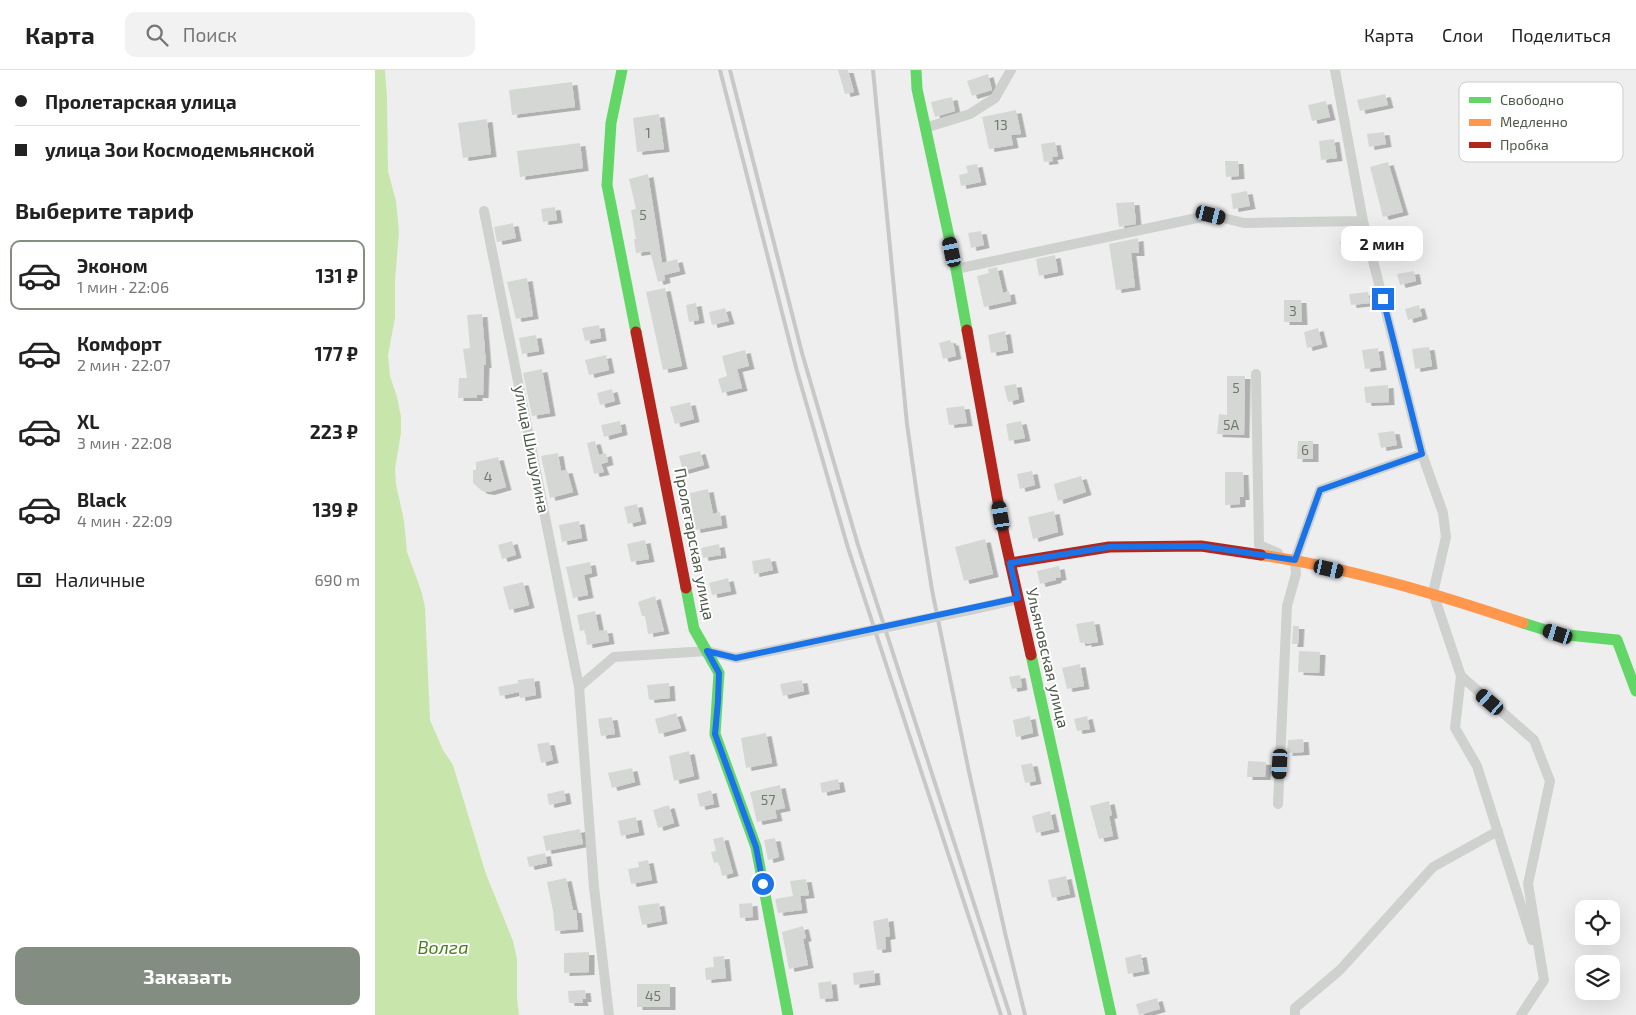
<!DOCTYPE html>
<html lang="ru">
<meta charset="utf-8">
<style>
body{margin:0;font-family:"Exo 2",sans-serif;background:#f2f2f2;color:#222;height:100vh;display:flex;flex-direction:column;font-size:19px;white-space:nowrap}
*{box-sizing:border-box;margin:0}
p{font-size:16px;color:#767676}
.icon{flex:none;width:28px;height:28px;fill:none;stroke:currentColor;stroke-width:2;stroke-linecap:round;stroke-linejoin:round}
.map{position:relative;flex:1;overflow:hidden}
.panel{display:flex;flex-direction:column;background:#fff;width:375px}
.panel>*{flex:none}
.hud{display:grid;align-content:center;height:110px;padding:0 15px;background:#fff}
.buttons{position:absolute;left:1200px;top:830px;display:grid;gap:10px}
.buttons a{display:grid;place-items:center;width:45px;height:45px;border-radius:10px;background:#fff;box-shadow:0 5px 20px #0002;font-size:25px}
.end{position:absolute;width:22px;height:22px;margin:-11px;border:6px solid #1a73e8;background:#fff;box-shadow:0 0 0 2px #fff}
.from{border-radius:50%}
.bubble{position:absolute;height:35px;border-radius:10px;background:#fff;box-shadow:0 5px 20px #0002;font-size:16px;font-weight:700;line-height:35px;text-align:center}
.car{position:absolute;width:15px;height:30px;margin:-15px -8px;border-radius:6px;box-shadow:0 0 4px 1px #0007;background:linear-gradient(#222 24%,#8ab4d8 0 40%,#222 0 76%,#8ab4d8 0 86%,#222 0)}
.hud b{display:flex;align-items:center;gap:18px;height:48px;font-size:19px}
.hud b+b{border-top:1px solid #e0e0e0}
.hud i{width:12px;height:12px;background:#222}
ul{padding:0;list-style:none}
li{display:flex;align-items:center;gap:15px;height:70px;margin:0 10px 8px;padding:0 5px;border:2px solid transparent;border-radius:10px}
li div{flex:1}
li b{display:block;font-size:19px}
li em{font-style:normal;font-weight:700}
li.active{border-color:#848d82}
li>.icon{width:45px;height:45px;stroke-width:1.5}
h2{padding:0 15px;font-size:22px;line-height:60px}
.pay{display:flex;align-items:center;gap:12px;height:55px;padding:0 15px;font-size:19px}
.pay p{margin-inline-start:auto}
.cta{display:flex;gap:10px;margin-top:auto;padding:10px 15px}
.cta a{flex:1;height:58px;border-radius:10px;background:#848d82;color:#fff;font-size:20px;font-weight:700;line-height:58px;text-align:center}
header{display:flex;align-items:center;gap:30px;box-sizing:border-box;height:70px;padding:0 25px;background:#fff;border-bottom:1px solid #e0e0e0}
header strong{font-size:24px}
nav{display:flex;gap:28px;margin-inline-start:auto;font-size:18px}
.search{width:350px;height:45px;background:#f2f2f2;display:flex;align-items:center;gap:12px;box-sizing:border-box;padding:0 18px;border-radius:10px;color:#767676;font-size:19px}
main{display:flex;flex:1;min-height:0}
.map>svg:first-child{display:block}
.water{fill:#c8e6ac}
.building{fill:#d5d7d5;filter:url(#shadow)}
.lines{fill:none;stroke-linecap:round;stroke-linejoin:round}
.street{stroke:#ced1cd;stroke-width:10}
.fast{stroke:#63d668;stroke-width:11}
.slow{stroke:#ff974d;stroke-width:11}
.jam{stroke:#b3261e;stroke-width:11}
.rail{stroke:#c7c9c6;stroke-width:4}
.street-bridge{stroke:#ced1cd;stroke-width:10}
.route{stroke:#1a73e8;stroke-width:6}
.labels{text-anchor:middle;stroke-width:4;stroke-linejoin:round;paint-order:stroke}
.number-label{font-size:14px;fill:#707a6d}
.street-label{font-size:16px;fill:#4b5947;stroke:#fff}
.water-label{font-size:18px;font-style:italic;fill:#487f17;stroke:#fff}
.key{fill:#fff;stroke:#c9cdc8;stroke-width:1}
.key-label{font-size:14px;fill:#4b5947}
</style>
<header>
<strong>Карта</strong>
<div class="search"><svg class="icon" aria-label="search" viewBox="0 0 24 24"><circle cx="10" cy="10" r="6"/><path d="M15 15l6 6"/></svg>Поиск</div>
<nav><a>Карта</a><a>Слои</a><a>Поделиться</a></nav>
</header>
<main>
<section class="panel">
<div class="hud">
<b><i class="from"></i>Пролетарская улица</b>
<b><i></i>улица Зои Космодемьянской</b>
</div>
<h2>Выберите тариф</h2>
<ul>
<li class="active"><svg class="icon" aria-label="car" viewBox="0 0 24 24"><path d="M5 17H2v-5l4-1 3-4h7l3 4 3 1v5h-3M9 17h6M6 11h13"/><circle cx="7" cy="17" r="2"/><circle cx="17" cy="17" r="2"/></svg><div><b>Эконом</b><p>1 мин · 22:06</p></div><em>131 ₽</em></li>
<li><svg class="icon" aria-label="car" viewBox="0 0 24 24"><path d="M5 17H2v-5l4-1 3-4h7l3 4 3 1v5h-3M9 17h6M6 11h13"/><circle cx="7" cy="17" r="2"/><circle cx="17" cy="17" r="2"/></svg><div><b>Комфорт</b><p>2 мин · 22:07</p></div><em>177 ₽</em></li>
<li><svg class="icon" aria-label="car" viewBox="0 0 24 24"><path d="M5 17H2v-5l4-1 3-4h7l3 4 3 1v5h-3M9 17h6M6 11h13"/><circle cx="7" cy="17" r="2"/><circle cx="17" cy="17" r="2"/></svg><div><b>XL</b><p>3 мин · 22:08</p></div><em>223 ₽</em></li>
<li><svg class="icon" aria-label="car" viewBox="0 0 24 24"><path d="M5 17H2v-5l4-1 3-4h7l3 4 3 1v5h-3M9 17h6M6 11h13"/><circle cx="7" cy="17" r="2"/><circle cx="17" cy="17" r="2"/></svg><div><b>Black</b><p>4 мин · 22:09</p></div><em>139 ₽</em></li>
</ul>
<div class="pay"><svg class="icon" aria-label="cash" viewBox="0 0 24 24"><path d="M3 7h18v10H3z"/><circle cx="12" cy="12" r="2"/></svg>Наличные<p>690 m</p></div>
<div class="cta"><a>Заказать</a></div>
</section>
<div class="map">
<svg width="1261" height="945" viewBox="0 0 1261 945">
<defs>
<filter id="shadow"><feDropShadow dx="5.5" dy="3" stdDeviation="0" flood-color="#0004"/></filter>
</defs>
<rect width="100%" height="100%" fill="#eeeeef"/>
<path class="water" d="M0 0H10L12 28 13 101 21 131 24 162 20 211V248L13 285 15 306 22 327 26 347V363L20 399 21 414 29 451 32 482 46 520 50 537 55 650 68 680 78 695 111 804 138 871 142 889V927L144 945H0Z"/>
<path class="building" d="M463 0H473L479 22 470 24Z
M613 4 617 20 597 26 592 11Z
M197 12 200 37 137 45 134 20Z
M1010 24 1013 35 985 41 982 30Z
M577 27 580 41 560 47 556 32Z
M951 31 955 47 937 51 933 35Z
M641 40 646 64 636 65 638 75 614 79 607 47Z
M284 44 289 79 262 82 258 48Z
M112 49 116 84 88 88 83 53Z
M1009 62 1011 74 994 77 992 64Z
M959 69 962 88 946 90 944 71Z
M680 72 683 86 677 87 678 91 669 92 666 74Z
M205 73 208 98 145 107 142 81Z
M850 91H863L864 106 851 107Z
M1013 92 1028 142 1008 147 995 97Z
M602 94 606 112 586 116 584 105 593 103 591 96Z
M273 104 287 193 302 189 305 201 289 205 290 210 283 212 275 181 261 183 259 169H261L256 140 261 139 254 109Z
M872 121 875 136 858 139 856 124Z
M759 132 761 154 744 157 741 133Z
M180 137 182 150 168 152 166 139Z
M138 153 141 168 122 172 119 157Z
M606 161 609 175 596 178 593 163Z
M763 168 764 183H756L760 217 741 220 734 174Z
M980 168 983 184 968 186 965 171Z
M1032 169 1033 180 1015 183 1014 172Z
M680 185 683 202 664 206 661 189Z
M622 197 628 223 634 221 636 231 609 237 602 206 614 203 613 199Z
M1039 201 1041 211 1025 215 1022 204Z
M152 208 158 246 141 249 132 212Z
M290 218 307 296 288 300 271 222Z
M993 222 995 233 976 235 974 224Z
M909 230H926L927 252H909Z
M321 233 324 250 314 252 311 235Z
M1044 235 1047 246 1033 250 1030 239Z
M350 238 354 251 337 255 334 242Z
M107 244 111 295H109L108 325H102V328H83L84 308H92L88 279 95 278 92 245Z
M224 255 226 268 210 271 207 258Z
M943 258 947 274 932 278 929 262Z
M630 261 633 280 616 283 613 265Z
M161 265 164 281 147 284 144 268Z
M575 270 576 273 578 272 581 286 568 289 564 273Z
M1054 277 1057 296 1040 299 1037 279Z
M1003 278 1006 297 990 299 987 280Z
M370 280 374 296 362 299 367 318 347 323 343 309 352 306 347 286Z
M231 285 234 300 214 305 210 290Z
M167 299 175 343 157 346 148 303Z
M852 306H870L869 365 842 364 844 344 852 345Z
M641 314 644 329 633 332 629 316Z
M1013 315 1014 332 991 333 989 317Z
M237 319 240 331 225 335 222 323Z
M315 332 319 349 300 354 295 337Z
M589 336 592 353 574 355 571 338Z
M245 351 247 362 229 367 226 355Z
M646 351 650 368 634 371 631 354Z
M1019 361 1022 375 1006 378 1003 363Z
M220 371 224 385 231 383 233 392 226 394 229 402 219 404 212 373Z
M923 371H938V389H922Z
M325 381 329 395 308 401 304 386Z
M183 383 186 401 192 400 198 422 175 428 166 386Z
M123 387 131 417 114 422 107 421 98 413V400H101V392Z
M657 401 660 415 645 419 642 404Z
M850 402H868L869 427H865V434L850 435Z
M706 406 711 422 683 431 679 414Z
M333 419 338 444 345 442 347 455 320 460 315 423Z
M262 434 266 451 253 454 249 437Z
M679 441 683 462 658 469 653 447Z
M204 451 207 468 187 472 184 455Z
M610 469 618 504 589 511 580 477Z
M270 470 274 489 256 492 252 474Z
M137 471 141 485 127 489 123 475Z
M344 474 346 485 328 488 326 478Z
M395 488 398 500 379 504 377 491Z
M215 492 217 503 209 505 213 525 198 528 191 497Z
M684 496 686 507 681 508V510L665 514 662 501Z
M353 508 356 521 337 525 334 513Z
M148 512 154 535 134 540 128 517Z
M280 526 289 561 273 564 270 546H267L263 532Z
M220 541 224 561 232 560 234 571 212 575 210 560 205 561 202 545Z
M719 551 723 572 711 574V572L705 573 701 554Z
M918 556H924L923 574H917Z
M924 581 945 582 944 603 923 602Z
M705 594 709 616 692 619 687 598Z
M645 605 647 617 637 619 634 607Z
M159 608 161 625 145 628 144 622 125 626 123 617 143 613V610Z
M427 610 429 621 408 626 405 614Z
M294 613 295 628 274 630 272 615Z
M301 643 306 658 284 664 280 649Z
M655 646 658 663 641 667 638 650Z
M712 646 715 659 702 661 699 649Z
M237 647 240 664 226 666 223 649Z
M391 663 397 693 371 698 366 668Z
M928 669 929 682 912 683 913 670Z
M174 672 178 690 166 693 162 674Z
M314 681 319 706 299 711 294 686Z
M873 691 891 692 890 707H872Z
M657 693 661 711 650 713 646 695Z
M257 698 260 712 237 718 233 703Z
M463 709 465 719 447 723 445 713Z
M405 715 410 738 400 740 402 748 382 752 375 722Z
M189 720 191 731 174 735 172 724Z
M336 720 339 734 325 737 322 724Z
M734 731 737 745 734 746 738 766 724 769 715 736Z
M294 735 299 753 283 758 278 740Z
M675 741 679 759 661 763 657 746Z
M261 747 264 762 246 766 243 751Z
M205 759 208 774 171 781 168 766Z
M348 767 358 803 347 806 344 792 339 793 336 782 341 781 338 769Z
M400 768 404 787 393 790 389 770Z
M170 783 172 793 154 797 152 787Z
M273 790 277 810 256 814 253 799 264 797 263 792Z
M691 806 695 824 677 828 673 810Z
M191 808 198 840H201L203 859 180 861 178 841 172 812Z
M431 809 434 825 425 826 427 840 403 843 400 829 418 826 415 811Z
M284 833 287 851 267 855 263 836Z
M377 833 378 847 365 848 364 834Z
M513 848 515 866 510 867 511 879 502 880 498 851Z
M428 856 431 868 428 869 433 895 414 899 407 862Z
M214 882V902L189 903V883Z
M766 884 769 901 753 904 750 888Z
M349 886 351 908 331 910 330 898 339 897 338 887Z
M499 900 500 912 479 915 478 903Z
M456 911 458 928 445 929 443 913Z
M262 914H295V937H262Z
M210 920 211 929H207L208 933H194L193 921Z
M782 928 785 939 764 945 761 934Z"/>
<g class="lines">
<path class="street" d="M550 58 595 44 620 28 636 0
M109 141 204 617 219 817 234 945
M581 199 836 145 869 153 988 151
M881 304 884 475 903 483
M1047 384 1068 443 1071 467 1058 523 1086 606 1159 670 1175 711 1153 814 1169 910 1146 945
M920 490 945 420 1047 384 988 151 960 0
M599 539 643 529
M1086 606 1080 658 1102 696 1157 870
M204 617 239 587 332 581 361 588 478 564
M903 734 912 536 921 504 920 490 916 489
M920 945V938L965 900 1058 797 1123 761"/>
<path class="fast" d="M247 0 236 53 232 115 261 262
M541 0 542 19 581 199 592 260
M311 518 319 559 344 603 340 664 381 777 413 945
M1148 553 1183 564 1242 570 1261 621
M656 585 736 945"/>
<path class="slow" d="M886 485C975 498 1062 524 1148 553"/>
<path class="jam" d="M592 260 629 465 656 585
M261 262 311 518
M635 493 734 477 826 476 886 485"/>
<path class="rail" d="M345 0 422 301 473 478 626 945
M355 0 427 283 483 475 635 945
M498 0 532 354 542 425 557 520 594 702 631 867 650 945"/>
<path class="street-bridge" d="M478 564 599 539"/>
</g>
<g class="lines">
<path class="route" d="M388 814 381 777 340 664 343 631 344 603 332 581 361 588 643 528 635 493 734 477 808 476H826L920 490 945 420 1047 384 1008 229"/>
</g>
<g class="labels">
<g class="number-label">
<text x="626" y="60">13</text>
<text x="273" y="68">1</text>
<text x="268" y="150">5</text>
<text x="918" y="246">3</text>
<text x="861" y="323">5</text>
<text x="856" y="360">5А</text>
<text x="930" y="385">6</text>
<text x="113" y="412">4</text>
<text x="393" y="735">57</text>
<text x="278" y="931">45</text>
</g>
<g class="street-label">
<text transform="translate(157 379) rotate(79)" y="6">улица Шишулина</text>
<text transform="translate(320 474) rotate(79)" y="6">Пролетарская улица</text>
<text transform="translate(673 588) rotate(77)" y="6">Ульяновская улица</text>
</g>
<g class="water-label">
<text x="68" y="884">Волга</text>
</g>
</g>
<rect x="1084" y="12" width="164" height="80" rx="8" class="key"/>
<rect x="1094" y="27" width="22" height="6" fill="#63d668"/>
<rect x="1094" y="49" width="22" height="7" fill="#ff974d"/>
<rect x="1094" y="72" width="22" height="6" fill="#b3261e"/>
<g class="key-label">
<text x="1125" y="35">Свободно</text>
<text x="1125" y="57">Медленно</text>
<text x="1125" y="80">Пробка</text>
</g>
</svg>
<div class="buttons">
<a><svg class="icon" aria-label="locate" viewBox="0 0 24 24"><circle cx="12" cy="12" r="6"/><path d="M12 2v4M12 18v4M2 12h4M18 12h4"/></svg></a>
<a><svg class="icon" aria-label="layers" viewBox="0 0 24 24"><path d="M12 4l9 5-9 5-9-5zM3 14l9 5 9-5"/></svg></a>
</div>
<i class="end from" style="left:388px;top:814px"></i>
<i class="end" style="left:1008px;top:229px"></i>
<div class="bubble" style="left:966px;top:156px;width:82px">2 мин</div>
<i class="car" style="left:836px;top:145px;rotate:104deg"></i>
<i class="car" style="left:577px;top:182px;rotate:348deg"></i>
<i class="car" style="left:626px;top:446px;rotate:350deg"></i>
<i class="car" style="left:954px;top:499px;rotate:103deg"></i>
<i class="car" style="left:1183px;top:564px;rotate:288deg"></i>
<i class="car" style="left:1115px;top:632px;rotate:311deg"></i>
<i class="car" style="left:905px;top:694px;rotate:183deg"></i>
</div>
</main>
